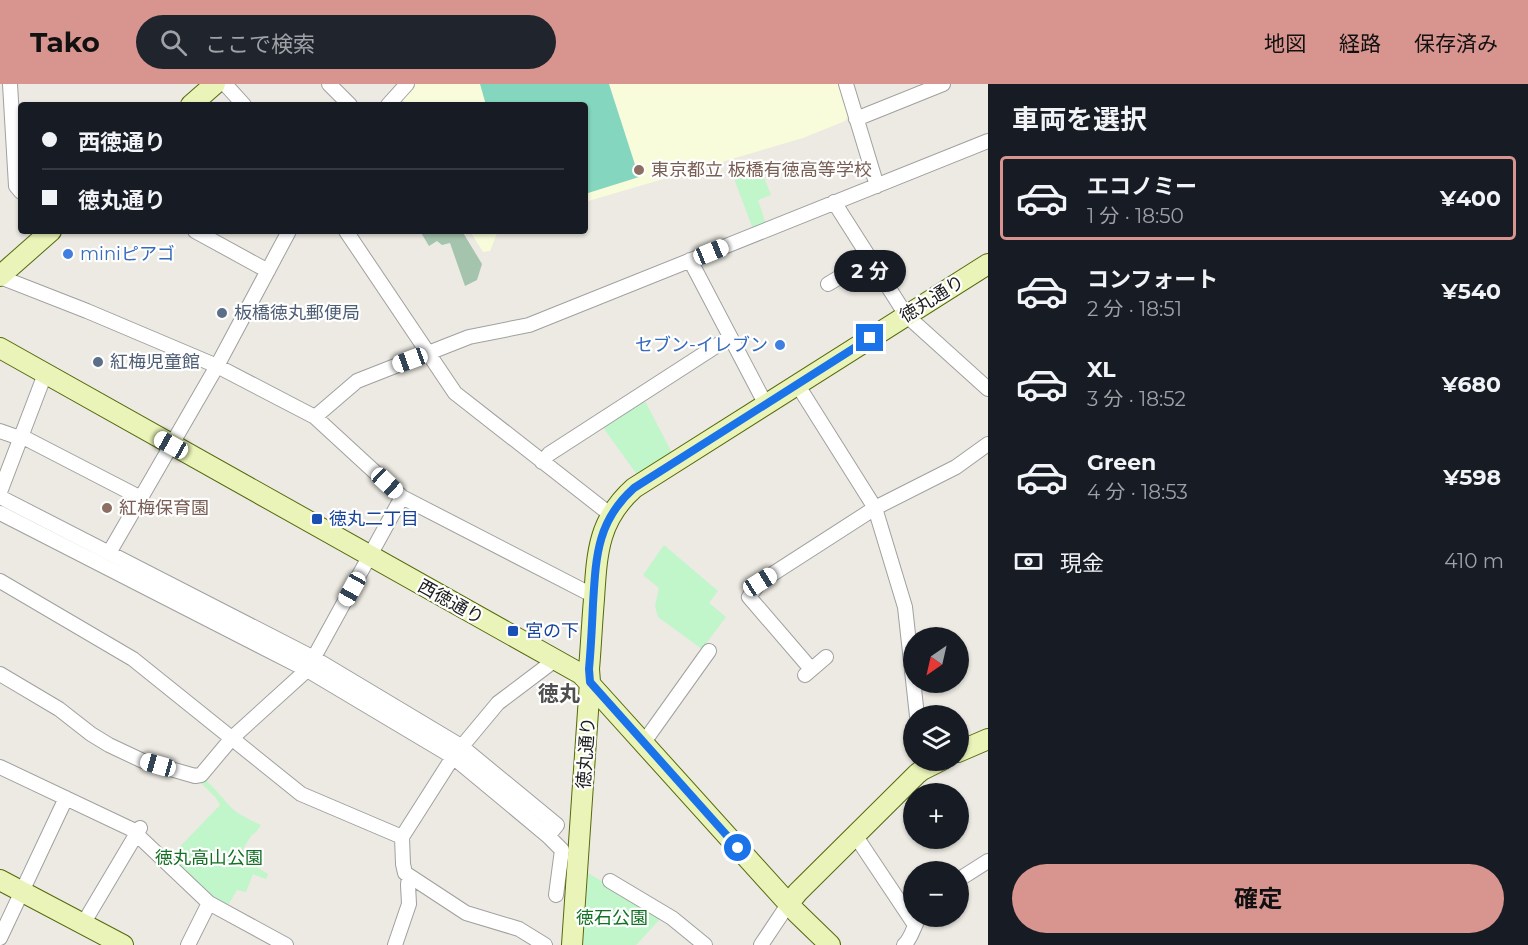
<!DOCTYPE html>
<html lang="ja">
<meta charset="utf-8">
<style>
body{margin:0;font-family:Montserrat,"Noto Sans JP",sans-serif;background:#20242c;color:#f1f3f6;height:100vh;display:flex;flex-direction:column;font-size:22px;white-space:nowrap}
*{box-sizing:border-box;margin:0}
p{font-size:20px;color:#9ea1a6}
.icon{flex:none;width:33px;height:33px;fill:none;stroke:currentColor;stroke-width:2;stroke-linecap:round;stroke-linejoin:round}
.map{position:relative;flex:1;overflow:hidden}
.details{display:flex;flex-direction:column;background:#171b24;width:540px}
.details>*{flex:none}
.hud{position:absolute;left:18px;top:18px;width:570px;height:132px;border-radius:6px;box-shadow:0 2px 4px #0004;display:grid;align-content:center;height:132px;padding:0 24px;background:#171b24}
.needle{width:39px;rotate:214deg}
.tools{position:absolute;left:903px;top:543px;display:grid;gap:12px}
.tools a{display:grid;place-items:center;width:66px;height:66px;border-radius:50%;background:#171b24;box-shadow:0 2px 4px #0004;font-size:30px}
.end{position:absolute;width:27px;height:27px;margin:-14px;border:8px solid #1a73e8;background:#fff;box-shadow:0 0 0 3px #fff}
.from{border-radius:50%}
.bubble{position:absolute;height:42px;border-radius:21px;background:#171b24;box-shadow:0 2px 4px #0004;font-size:20px;font-weight:700;line-height:42px;text-align:center}
.car{position:absolute;width:18px;height:36px;margin:-18px -9px;border-radius:8px;box-shadow:0 0 4px 2px #0007;background:linear-gradient(#fff 24%,#345 0 40%,#fff 0 76%,#345 0 86%,#fff 0)}
.hud b{display:flex;align-items:center;gap:21px;height:57px;font-size:22px}
.hud b+b{border-top:2px solid #363941}
.hud i{width:15px;height:15px;background:#f1f3f6}
ul{padding:0;list-style:none}
li{display:flex;align-items:center;gap:18px;height:84px;margin:0 12px 9px;padding:0 12px;border:3px solid transparent;border-radius:6px}
li div{flex:1}
li b{display:block;font-size:22px}
li em{font-style:normal;font-weight:700}
li.selected{border-color:#d8948e}
li>.icon{width:54px;height:54px;stroke-width:1.5}
h2{padding:0 24px;font-size:27px;line-height:72px}
.pay{display:flex;align-items:center;gap:15px;height:66px;padding:0 24px;font-size:22px}
.pay p{margin-inline-start:auto}
.primary-button{display:flex;gap:12px;margin-top:auto;padding:12px 24px}
.primary-button a{flex:1;height:69px;border-radius:36px;background:#d8948e;color:#111;font-size:24px;font-weight:700;line-height:69px;text-align:center}
header{display:flex;align-items:center;gap:36px;box-sizing:border-box;height:84px;padding:0 30px;background:#d8948e;color:#111}
header strong{font-size:28px}
nav{display:flex;gap:33px;margin-inline-start:auto;font-size:21px}
.search{width:420px;height:54px;background:#20242c;display:flex;align-items:center;gap:15px;box-sizing:border-box;padding:0 21px;border-radius:33px;color:#9ea1a6;font-size:22px}
main{display:flex;flex:1;min-height:0}
.map>svg:first-child{display:block}
.education{fill:#f9fcdb}
.cemetery{fill:#a5c4ad}
.park{fill:#c1f5ca}
.pitch{fill:#85d6bf}
.lines{fill:none;stroke-linecap:round;stroke-linejoin:round}
.street-casing{stroke:#a0a0a0;stroke-width:16}
.secondary-casing{stroke:#55690c;stroke-width:22}
.street{stroke:#fff;stroke-width:14}
.secondary{stroke:#ebf4b8;stroke-width:20}
.route{stroke:#1a73e8;stroke-width:8}
.education-dot{fill:#8d6e63;stroke:#fff;stroke-width:2}
.shop-dot{fill:#3f7fe0;stroke:#fff;stroke-width:2}
.service-dot{fill:#5c6f8a;stroke:#fff;stroke-width:2}
.transit-dot{fill:#1a4fb4;stroke:#fff;stroke-width:2}
.labels{text-anchor:middle;stroke-width:4.5;stroke-linejoin:round;paint-order:stroke}
.education-label{font-size:18px;fill:#785e54;stroke:#fff;text-anchor:start}
.shop-label{font-size:18px;fill:#366cbe;stroke:#fff;text-anchor:start}
.street-label{font-size:18px;fill:#1c1c1c;stroke:#fff}
.service-label{font-size:18px;fill:#4e5e75;stroke:#fff;text-anchor:start}
.transit-label{font-size:18px;fill:#164399;stroke:#fff;text-anchor:start}
.park-label{font-size:18px;fill:#137024;stroke:#fff}
.quarter-label{font-size:21px;font-weight:bold;fill:#4f4f4f;stroke:#fff}
</style>
<header>
<strong>Tako</strong>
<div class="search"><svg class="icon" aria-label="search" viewBox="0 0 24 24"><circle cx="10" cy="10" r="6"/><path d="M15 15l6 6"/></svg>ここで検索</div>
<nav><a>地図</a><a>経路</a><a>保存済み</a></nav>
</header>
<main>
<div class="map">
<svg width="988" height="861" viewBox="0 0 988 861">
<rect width="100%" height="100%" fill="#eceae2"/>
<path class="education" d="M414 0H840L849 30 845 37 803 54 585 118V21H407L401 14Z
M470 147H498L490 167 483 168Z"/>
<path class="cemetery" d="M420 147H462L482 180 477 196 465 202 450 159 442 161 437 157 429 162Z"/>
<path class="park" d="M757 76 771 111 758 116 766 140 753 145 730 84Z
M644 315 672 369 638 392 602 342Z
M664 461 718 507 709 519 726 533 702 565 658 533 655 522 659 504 643 491Z
M205 695C214 704 220 711 228 720 236 730 250 736 261 741L256 748 251 752 239 772 268 790 266 795 253 790 246 808 237 806 227 823 209 813 169 774 220 721 216 714 201 699Z
M588 789 662 833 636 861H583Z"/>
<path class="pitch" d="M480 0H609L639 93 585 110V21H486Z"/>
<g class="lines">
<defs>
<path id="street" d="M10 0 16 102 21 108
M225 0 244 21
M329 0 350 21
M846 0 877 102
M388 21 407 0
M856 35 943 0
M834 118 906 231 988 305
M195 147 268 187
M346 147 455 309 611 431
M690 176 766 321
M0 193 87 227 217 282 315 333 402 413 594 512
M828 200 870 175
M797 300 875 424 905 523 917 632
M315 333 357 297 469 253 529 241 988 57
M0 347 20 354
M21 352 141 414
M542 378 549 370 730 253
M0 408 45 290
M0 413 314 574 461 662 557 741 548 752
M0 429 307 586 453 673 548 752 562 766 556 811
M109 469 217 282 289 147
M0 497 133 575 301 710 402 753
M811 585 749 513 760 498 875 424 956 383 988 360
M0 590 59 625 91 650 109 661 143 677 195 692 201 691 232 654 307 586 402 413
M805 591 826 573
M644 658 709 567
M0 683 131 745 209 819 286 861
M855 751 915 841
M958 796 988 777
M610 797 672 834 705 861
M83 840 140 744
M0 854 66 714
M188 861 209 819
M395 861 409 820 408 801 409 792
M545 861 519 845 466 829 405 789 403 780 402 753 453 673 498 619 555 576
M761 861 789 819
M904 861C912 854 913 843 919 834"/>
<path id="secondary" d="M191 21 215 0
M0 192 51 147
M0 264 581 590 796 828 830 861
M958 668 988 655
M0 796 123 861
M789 819 798 808 917 690 922 686 942 676
M572 861 590 598 589 585C591 562 592 538 594 515 597 469 598 436 634 404L988 180"/>
</defs>
<use href="#street" class="street-casing"/>
<use href="#secondary" class="secondary-casing"/>
<use href="#street" class="street"/>
<use href="#secondary" class="secondary"/>
</g>
<g class="lines">
<path class="route" d="M738 764 590 598 589 585C591 563 592 542 593 520 596 472 597 437 634 404L870 254"/>
</g>
<g class="education-dot">
<circle cx="639" cy="86" r="6"/>
<circle cx="107" cy="424" r="6"/>
</g>
<g class="shop-dot">
<circle cx="68" cy="170" r="6"/>
<circle cx="780" cy="261" r="6"/>
</g>
<g class="service-dot">
<circle cx="222" cy="229" r="6"/>
<circle cx="98" cy="278" r="6"/>
</g>
<g class="transit-dot">
<rect x="311" y="429" width="12" height="12" rx="3"/>
<rect x="507" y="541" width="12" height="12" rx="3"/>
</g>
<g class="labels">
<g class="education-label">
<text x="651" y="92">東京都立 板橋有徳高等学校</text>
<text x="119" y="430">紅梅保育園</text>
</g>
<g class="shop-label">
<text x="80" y="176">miniピアゴ</text>
<text x="768" y="267" text-anchor="end">セブン-イレブン</text>
</g>
<g class="street-label">
<text transform="translate(932 215) rotate(-32)" y="6">徳丸通り</text>
<text transform="translate(451 518) rotate(29)" y="6">西徳通り</text>
<text transform="translate(586 669) rotate(-86)" y="6">徳丸通り</text>
</g>
<g class="service-label">
<text x="234" y="235">板橋徳丸郵便局</text>
<text x="110" y="284">紅梅児童館</text>
</g>
<g class="transit-label">
<text x="329" y="441">徳丸二丁目</text>
<text x="525" y="553">宮の下</text>
</g>
<g class="park-label">
<text x="209" y="780">徳丸高山公園</text>
<text x="612" y="840">徳石公園</text>
</g>
<g class="quarter-label">
<text x="559" y="617">徳丸</text>
</g>
</g>
</svg>
<div class="tools">
<a><svg class="needle" viewBox="-14 -14 28 28"><path d="M0-13l5 13h-10z" fill="#e53935"/><path d="M0 13l5-13h-10z" fill="#9ea1a6"/></svg></a>
<a><svg class="icon" aria-label="layers" viewBox="0 0 24 24"><path d="M12 4l9 5-9 5-9-5zM3 14l9 5 9-5"/></svg></a>
<a>+</a>
<a>−</a>
</div>
<i class="end from" style="left:738px;top:764px"></i>
<i class="end" style="left:870px;top:254px"></i>
<div class="bubble" style="left:834px;top:166px;width:72px">2 分</div>
<i class="car" style="left:711px;top:168px;rotate:68deg"></i>
<i class="car" style="left:410px;top:276px;rotate:250deg"></i>
<i class="car" style="left:171px;top:361px;rotate:299deg"></i>
<i class="car" style="left:387px;top:399px;rotate:133deg"></i>
<i class="car" style="left:760px;top:498px;rotate:58deg"></i>
<i class="car" style="left:352px;top:505px;rotate:209deg"></i>
<i class="car" style="left:158px;top:681px;rotate:286deg"></i>
<div class="hud">
<b><i class="from"></i>西徳通り</b>
<b><i></i>徳丸通り</b>
</div>
</div>
<section class="details">
<h2>車両を選択</h2>
<ul>
<li class="selected"><svg class="icon" aria-label="car" viewBox="0 0 24 24"><path d="M5 17H2v-5l4-1 3-4h7l3 4 3 1v5h-3M9 17h6M6 11h13"/><circle cx="7" cy="17" r="2"/><circle cx="17" cy="17" r="2"/></svg><div><b>エコノミー</b><p>1 分 · 18:50</p></div><em>¥400</em></li>
<li><svg class="icon" aria-label="car" viewBox="0 0 24 24"><path d="M5 17H2v-5l4-1 3-4h7l3 4 3 1v5h-3M9 17h6M6 11h13"/><circle cx="7" cy="17" r="2"/><circle cx="17" cy="17" r="2"/></svg><div><b>コンフォート</b><p>2 分 · 18:51</p></div><em>¥540</em></li>
<li><svg class="icon" aria-label="car" viewBox="0 0 24 24"><path d="M5 17H2v-5l4-1 3-4h7l3 4 3 1v5h-3M9 17h6M6 11h13"/><circle cx="7" cy="17" r="2"/><circle cx="17" cy="17" r="2"/></svg><div><b>XL</b><p>3 分 · 18:52</p></div><em>¥680</em></li>
<li><svg class="icon" aria-label="car" viewBox="0 0 24 24"><path d="M5 17H2v-5l4-1 3-4h7l3 4 3 1v5h-3M9 17h6M6 11h13"/><circle cx="7" cy="17" r="2"/><circle cx="17" cy="17" r="2"/></svg><div><b>Green</b><p>4 分 · 18:53</p></div><em>¥598</em></li>
</ul>
<div class="pay"><svg class="icon" aria-label="cash" viewBox="0 0 24 24"><path d="M3 7h18v10H3z"/><circle cx="12" cy="12" r="2"/></svg>現金<p>410 m</p></div>
<div class="primary-button"><a>確定</a></div>
</section>
</main>
